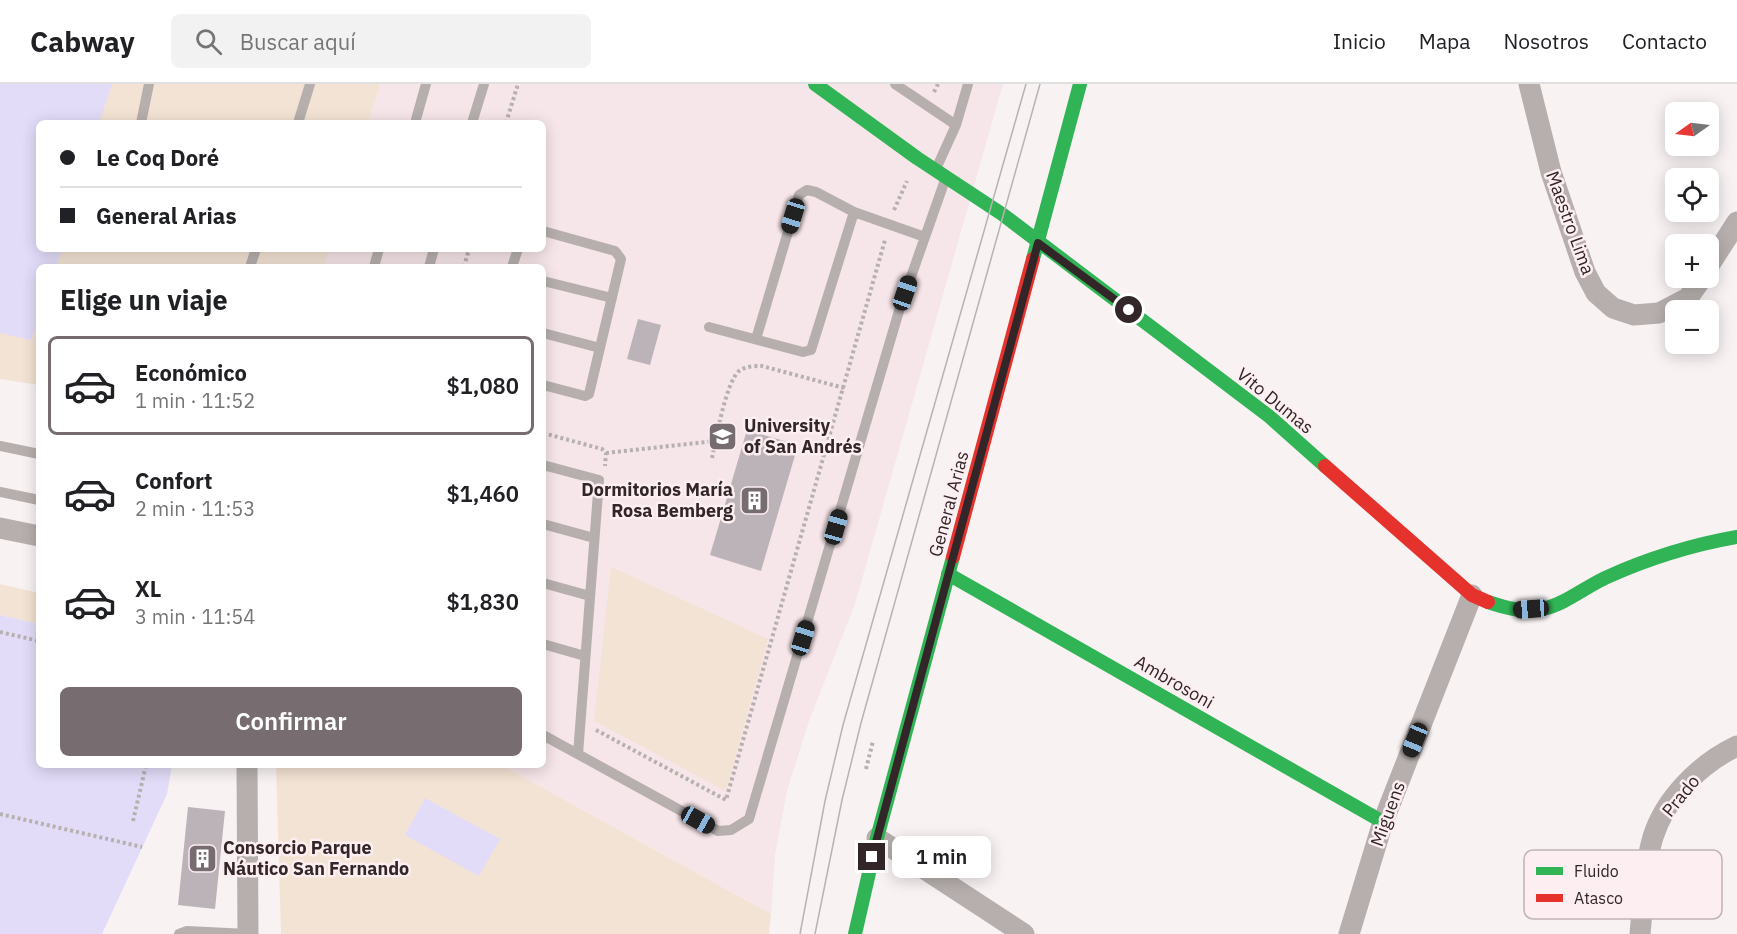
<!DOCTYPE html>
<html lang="es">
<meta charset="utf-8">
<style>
body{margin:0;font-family:"IBM Plex Sans",sans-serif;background:#f2f2f2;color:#202124;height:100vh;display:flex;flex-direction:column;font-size:22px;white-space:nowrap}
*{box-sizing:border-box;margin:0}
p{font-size:20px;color:#757577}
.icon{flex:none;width:33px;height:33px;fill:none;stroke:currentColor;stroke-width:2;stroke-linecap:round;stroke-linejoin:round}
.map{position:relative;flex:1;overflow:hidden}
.side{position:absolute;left:36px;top:180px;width:510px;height:504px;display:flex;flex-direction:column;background:#fff;border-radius:9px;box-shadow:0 3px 15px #0003}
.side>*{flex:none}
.top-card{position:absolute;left:36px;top:36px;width:510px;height:132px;border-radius:9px;box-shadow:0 3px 15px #0003;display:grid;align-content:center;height:132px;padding:0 24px;background:#fff}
.needle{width:39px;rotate:256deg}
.buttons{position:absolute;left:1665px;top:18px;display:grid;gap:12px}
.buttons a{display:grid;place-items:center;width:54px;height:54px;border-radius:9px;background:#fff;box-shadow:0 3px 15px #0003;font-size:30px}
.end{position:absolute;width:27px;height:27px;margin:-14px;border:8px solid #322629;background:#fff;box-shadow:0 0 0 3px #fff}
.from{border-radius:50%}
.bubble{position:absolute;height:42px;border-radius:9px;background:#fff;box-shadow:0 3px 15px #0003;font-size:20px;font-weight:600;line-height:42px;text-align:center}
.car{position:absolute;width:18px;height:36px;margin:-18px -9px;border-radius:8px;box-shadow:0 0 4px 2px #0007;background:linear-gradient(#222 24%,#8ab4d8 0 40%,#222 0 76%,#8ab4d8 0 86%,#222 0)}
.top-card b{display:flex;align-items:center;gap:21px;height:57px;font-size:22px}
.top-card b+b{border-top:2px solid #e0e0e0}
.top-card i{width:15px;height:15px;background:#202124}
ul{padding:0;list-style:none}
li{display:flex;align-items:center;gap:18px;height:99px;margin:0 12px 9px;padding:0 12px;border:3px solid transparent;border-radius:9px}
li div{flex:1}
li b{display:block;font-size:22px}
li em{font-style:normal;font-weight:600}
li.current{border-color:#776d70}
li>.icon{width:54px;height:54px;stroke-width:1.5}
h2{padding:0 24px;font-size:27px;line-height:72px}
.primary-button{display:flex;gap:12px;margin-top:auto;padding:12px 24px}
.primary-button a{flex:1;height:69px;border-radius:9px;background:#776d70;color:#fff;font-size:24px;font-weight:600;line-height:69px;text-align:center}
header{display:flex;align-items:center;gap:36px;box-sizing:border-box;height:84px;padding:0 30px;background:#fff;border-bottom:2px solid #e0e0e0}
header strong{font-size:28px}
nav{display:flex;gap:33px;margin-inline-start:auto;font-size:21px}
.search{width:420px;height:54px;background:#f2f2f2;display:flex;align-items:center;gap:15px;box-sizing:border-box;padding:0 21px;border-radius:9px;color:#757577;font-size:22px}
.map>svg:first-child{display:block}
.built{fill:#f6e5e9}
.green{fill:#f3e3d4}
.water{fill:#e3dcf9}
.building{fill:#bcb3b9}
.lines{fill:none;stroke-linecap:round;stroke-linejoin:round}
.path{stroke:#b6b0af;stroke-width:4;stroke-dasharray:3 3;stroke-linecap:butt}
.lane{stroke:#b6afad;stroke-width:10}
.street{stroke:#b6afad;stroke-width:21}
.fast{stroke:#30b455;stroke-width:14}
.jam{stroke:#e5322d;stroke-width:14}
.tram{stroke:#b8b2b2;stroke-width:1.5}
.route{stroke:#322629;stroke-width:8}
.labels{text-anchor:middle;stroke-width:5;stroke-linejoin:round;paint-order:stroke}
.street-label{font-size:18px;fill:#322629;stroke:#fceef1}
.poi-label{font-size:18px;font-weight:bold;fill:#322629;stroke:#fceef1;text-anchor:start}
.key{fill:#fceef1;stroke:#bfb2b5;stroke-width:1.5}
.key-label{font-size:16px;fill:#322629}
</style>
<header>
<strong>Cabway</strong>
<div class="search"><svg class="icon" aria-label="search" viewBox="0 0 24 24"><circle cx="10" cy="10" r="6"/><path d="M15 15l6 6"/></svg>Buscar aquí</div>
<nav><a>Inicio</a><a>Mapa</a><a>Nosotros</a><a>Contacto</a></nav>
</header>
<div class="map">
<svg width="1737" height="850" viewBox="0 0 1737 850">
<rect width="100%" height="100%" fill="#f8f2f3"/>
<path class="built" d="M380 0H1003L855 520 809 637 787 707 775 771 771 830 501 681H543V183H324L329 165H543V39H368Z"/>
<path class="green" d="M0 0H380L368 39H39V165H329L324 183H39V301L0 295Z
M611 483 768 555 726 707 594 637Z
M0 500 39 509V540L0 531Z
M276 681H501L771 830 769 850H281Z"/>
<path class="water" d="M0 0H112L99 39H39V165H62L56 183H39V232L31 256 0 249Z
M0 531 39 540V681H172L167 710 102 850H0Z
M425 714 500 755 479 792 405 751Z"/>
<path class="building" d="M638 235 661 241 650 281 627 275Z
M747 346 798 361 761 487 710 471Z
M188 723 225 727 215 825 178 821Z"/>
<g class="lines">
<path class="path" d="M934 8 938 0
M506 39 518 0
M894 126 907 97
M464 183 469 165
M543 349 602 365 606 369 605 382
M606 369 715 357
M712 374C716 355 726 298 739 287 746 282 755 282 762 282L844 304
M0 548 39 557
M596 646 726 716 885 156
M866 685 873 657
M0 730 142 763
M133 737 146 681"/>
<path class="lane" d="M895 0 956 41 936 85
M141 39 149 0
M298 39 310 0
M415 39 426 0
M472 39 484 0
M956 41 968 0
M543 147 615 167 621 175 589 310 585 312 543 301
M250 183 256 165
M374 183 379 165
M429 183 434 165
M512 183 518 165
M543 197 612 214
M709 243 803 268 811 266 854 128
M543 249 600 264
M756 255 799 111 807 106 816 108 854 128 925 153
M0 362 39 370
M543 381 599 396 578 670
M0 408 39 416
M543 440 594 454
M543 499 590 512
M543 560 585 572
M543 651 718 747 731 746 749 735 899 227 945 96
M179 850 187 847 248 850"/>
<path class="street" d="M1529 0 1551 88 1585 188 1596 209 1613 224 1634 231 1659 229 1688 214 1702 194
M1708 183 1737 138
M0 444 39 452
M247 681 248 850
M877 754 1024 850
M1349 850 1383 738 1472 511
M1640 850C1643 818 1644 784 1653 753 1665 714 1701 679 1737 662"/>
<path class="fast" d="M815 0 917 74 1002 130 1270 333 1325 382
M1033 175 1080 0
M948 490 1383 738
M1488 518C1506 524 1524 529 1543 525 1565 520 1584 504 1605 494 1647 475 1691 461 1737 453
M855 850 877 754 953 473"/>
<path class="jam" d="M1325 382 1472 511 1488 518
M953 473 1033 175"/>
<path class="tram" d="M800 850 825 717 843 641 1026 0
M815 850 842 716 861 639 1040 0"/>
</g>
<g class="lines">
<path class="route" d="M872 773 1038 159 1129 226"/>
</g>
<defs>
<symbol id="university-square" viewBox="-11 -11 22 22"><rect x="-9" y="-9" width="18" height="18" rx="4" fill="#776d70" stroke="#fceef1"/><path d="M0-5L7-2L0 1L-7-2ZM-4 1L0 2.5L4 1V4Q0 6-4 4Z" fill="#fff"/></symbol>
<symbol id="building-square" viewBox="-11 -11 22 22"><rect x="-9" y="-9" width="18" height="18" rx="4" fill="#776d70" stroke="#fceef1"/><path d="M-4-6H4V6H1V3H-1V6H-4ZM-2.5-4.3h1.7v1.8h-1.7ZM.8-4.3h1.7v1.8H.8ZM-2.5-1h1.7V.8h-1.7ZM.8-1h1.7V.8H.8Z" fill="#fff"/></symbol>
</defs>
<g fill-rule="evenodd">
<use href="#university-square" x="706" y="336" width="33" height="33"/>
<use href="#building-square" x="738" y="400" width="33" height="33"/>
<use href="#building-square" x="186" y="758" width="33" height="33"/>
</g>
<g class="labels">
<g class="street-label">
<text transform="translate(1570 139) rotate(70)" y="6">Maestro Lima</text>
<text transform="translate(1275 317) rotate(39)" y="6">Vito Dumas</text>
<text transform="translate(949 420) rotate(-75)" y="6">General Arias</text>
<text transform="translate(1174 598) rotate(30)" y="6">Ambrosoni</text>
<text transform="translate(1681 712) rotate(-51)" y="6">Prado</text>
<text transform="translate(1388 730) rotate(-70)" y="6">Miguens</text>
</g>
<g class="poi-label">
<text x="744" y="348">University<tspan x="744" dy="21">of San Andrés</tspan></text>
<text x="733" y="412" text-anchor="end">Dormitorios María<tspan x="733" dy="21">Rosa Bemberg</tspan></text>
<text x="223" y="770">Consorcio Parque<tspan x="223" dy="21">Náutico San Fernando</tspan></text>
</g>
</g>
<rect x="1524" y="766" width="198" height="69" rx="9" class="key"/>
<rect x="1536" y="783" width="27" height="8" fill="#30b455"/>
<rect x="1536" y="810" width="27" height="8" fill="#e5322d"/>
<g class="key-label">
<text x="1574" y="793">Fluido</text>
<text x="1574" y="820">Atasco</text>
</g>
</svg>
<div class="buttons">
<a><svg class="needle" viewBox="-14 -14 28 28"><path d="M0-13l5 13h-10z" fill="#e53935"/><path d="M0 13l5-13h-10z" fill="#757577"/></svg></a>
<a><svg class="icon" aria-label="locate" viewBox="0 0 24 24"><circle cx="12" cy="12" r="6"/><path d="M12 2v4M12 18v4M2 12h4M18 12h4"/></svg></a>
<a>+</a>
<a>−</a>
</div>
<i class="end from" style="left:1129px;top:226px"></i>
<i class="end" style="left:872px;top:773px"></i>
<div class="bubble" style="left:892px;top:752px;width:99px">1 min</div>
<i class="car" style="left:793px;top:132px;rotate:197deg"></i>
<i class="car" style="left:905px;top:209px;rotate:19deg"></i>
<i class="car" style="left:836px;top:443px;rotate:16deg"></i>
<i class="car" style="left:1531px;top:525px;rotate:266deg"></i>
<i class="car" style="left:803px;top:554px;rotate:17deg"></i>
<i class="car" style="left:1415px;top:656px;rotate:202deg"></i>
<i class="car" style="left:698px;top:736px;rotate:119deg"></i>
<div class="top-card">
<b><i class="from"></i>Le Coq Doré</b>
<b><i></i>General Arias</b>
</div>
<section class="side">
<h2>Elige un viaje</h2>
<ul>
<li class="current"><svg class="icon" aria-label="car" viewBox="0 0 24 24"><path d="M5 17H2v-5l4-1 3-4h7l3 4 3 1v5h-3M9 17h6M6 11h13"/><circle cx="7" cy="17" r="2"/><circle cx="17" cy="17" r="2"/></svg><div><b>Económico</b><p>1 min · 11:52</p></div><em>$1,080</em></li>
<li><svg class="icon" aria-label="car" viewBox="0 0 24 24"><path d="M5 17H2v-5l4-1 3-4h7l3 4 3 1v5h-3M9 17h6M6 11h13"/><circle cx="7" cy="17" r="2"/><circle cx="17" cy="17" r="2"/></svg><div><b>Confort</b><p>2 min · 11:53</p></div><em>$1,460</em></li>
<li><svg class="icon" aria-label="car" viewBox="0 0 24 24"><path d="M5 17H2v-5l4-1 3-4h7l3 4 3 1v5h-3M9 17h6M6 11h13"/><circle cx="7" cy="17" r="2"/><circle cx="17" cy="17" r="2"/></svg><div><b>XL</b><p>3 min · 11:54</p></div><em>$1,830</em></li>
</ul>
<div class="primary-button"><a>Confirmar</a></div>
</section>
</div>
